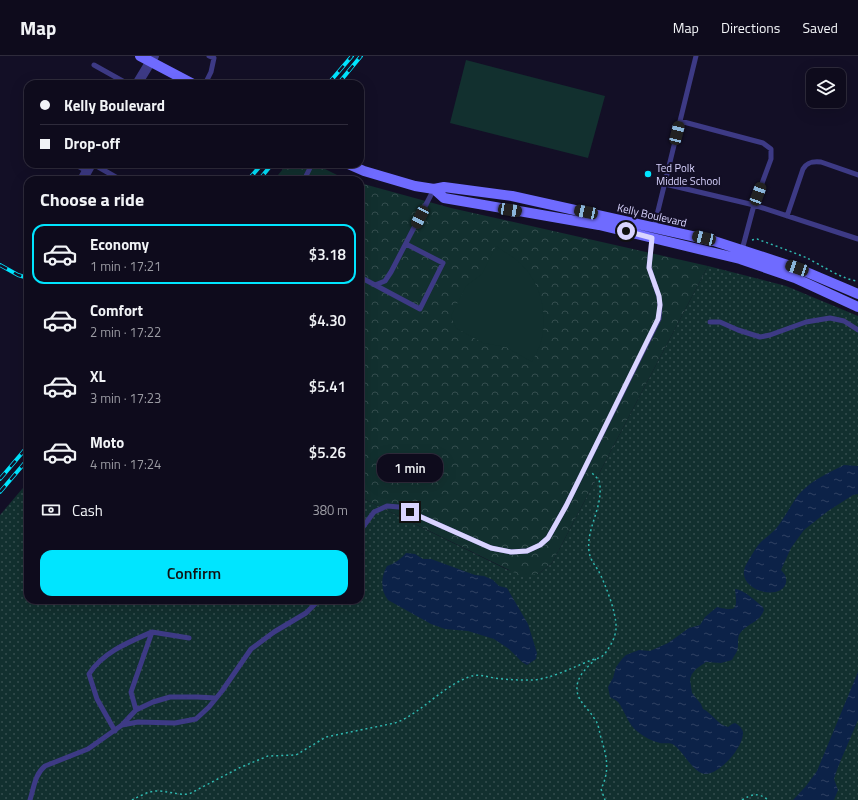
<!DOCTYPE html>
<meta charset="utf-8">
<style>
body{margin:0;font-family:"Titillium Web",sans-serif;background:#1c1929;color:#f1f3f6;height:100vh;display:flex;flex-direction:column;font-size:15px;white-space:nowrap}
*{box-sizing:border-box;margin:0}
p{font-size:13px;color:#9b9ba3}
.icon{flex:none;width:22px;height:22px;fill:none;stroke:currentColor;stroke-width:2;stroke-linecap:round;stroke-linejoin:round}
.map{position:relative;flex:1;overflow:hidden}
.side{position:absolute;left:24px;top:120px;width:340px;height:428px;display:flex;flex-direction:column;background:#0e0b1c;border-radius:12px;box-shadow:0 4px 16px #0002,0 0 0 1px #2e2b3b}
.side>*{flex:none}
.top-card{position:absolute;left:24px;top:24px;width:340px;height:88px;border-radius:12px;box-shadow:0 4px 16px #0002,0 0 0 1px #2e2b3b;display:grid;align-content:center;height:88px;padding:0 16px;background:#0e0b1c}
.controls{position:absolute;left:806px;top:12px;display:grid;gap:8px}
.controls a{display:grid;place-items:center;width:40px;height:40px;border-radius:8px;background:#0e0b1c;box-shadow:0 4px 16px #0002,0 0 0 1px #2e2b3b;font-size:20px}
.end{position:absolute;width:18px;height:18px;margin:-9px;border:5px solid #d9d4ff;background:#111;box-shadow:0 0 0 2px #111}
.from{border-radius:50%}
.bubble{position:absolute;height:28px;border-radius:12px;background:#0e0b1c;box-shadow:0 4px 16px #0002,0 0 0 1px #2e2b3b;font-size:13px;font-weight:600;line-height:28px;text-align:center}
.car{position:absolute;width:12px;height:24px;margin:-12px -6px;border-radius:5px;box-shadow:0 0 3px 1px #0007;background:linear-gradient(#222 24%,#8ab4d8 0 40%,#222 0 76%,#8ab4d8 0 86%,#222 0)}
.top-card b{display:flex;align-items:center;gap:14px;height:38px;font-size:15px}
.top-card b+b{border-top:1px solid #2e2b3b}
.top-card i{width:10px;height:10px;background:#f1f3f6}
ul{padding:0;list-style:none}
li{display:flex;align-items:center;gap:12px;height:60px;margin:0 8px 6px;padding:0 8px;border:2px solid transparent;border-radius:12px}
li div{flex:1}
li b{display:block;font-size:15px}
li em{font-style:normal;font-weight:600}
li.selected{border-color:#00e5ff}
li>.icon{width:36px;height:36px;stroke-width:1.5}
h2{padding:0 16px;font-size:18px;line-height:48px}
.pay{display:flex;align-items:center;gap:10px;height:44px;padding:0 16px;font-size:15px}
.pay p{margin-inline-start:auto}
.button{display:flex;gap:8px;margin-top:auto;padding:8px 16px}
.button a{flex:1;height:46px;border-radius:12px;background:#00e5ff;color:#111;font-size:16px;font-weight:600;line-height:46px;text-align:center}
header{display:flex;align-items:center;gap:24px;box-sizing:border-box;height:56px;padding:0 20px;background:#0e0b1c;border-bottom:1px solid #2e2b3b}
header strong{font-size:19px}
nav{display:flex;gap:22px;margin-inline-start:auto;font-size:14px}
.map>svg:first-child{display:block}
.grass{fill:url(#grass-dots)}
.forest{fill:url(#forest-crowns)}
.pitch{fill:#12302f}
.water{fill:url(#water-ripples)}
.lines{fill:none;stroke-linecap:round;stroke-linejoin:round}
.path{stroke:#2fb8b0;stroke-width:1.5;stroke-dasharray:2 3;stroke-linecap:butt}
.lane{stroke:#3d3a85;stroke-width:5}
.street{stroke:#3d3a85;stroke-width:10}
.secondary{stroke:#6f6bff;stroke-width:10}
.rail-casing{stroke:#00e5ff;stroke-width:4}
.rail{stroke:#130f26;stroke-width:2.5;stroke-dasharray:8;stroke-linecap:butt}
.route{stroke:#d9d4ff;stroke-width:5}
.poi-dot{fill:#00e5ff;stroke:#130f26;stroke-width:1.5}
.labels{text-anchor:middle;stroke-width:4;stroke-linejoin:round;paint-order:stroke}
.poi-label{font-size:11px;fill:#d9d4ff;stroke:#130f26;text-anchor:start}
.street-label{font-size:11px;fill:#d9d4ff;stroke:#130f26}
</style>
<header>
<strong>Map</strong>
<nav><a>Map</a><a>Directions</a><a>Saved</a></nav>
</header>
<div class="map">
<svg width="858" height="744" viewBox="0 0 858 744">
<defs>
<pattern id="grass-dots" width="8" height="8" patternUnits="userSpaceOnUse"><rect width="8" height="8" fill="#12302f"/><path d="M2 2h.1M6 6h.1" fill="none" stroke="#344d4e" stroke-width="1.8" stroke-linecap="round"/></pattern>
<pattern id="forest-crowns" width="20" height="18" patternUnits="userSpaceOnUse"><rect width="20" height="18" fill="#12302f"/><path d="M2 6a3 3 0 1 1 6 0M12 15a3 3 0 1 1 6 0" fill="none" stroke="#344d4e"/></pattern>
<pattern id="water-ripples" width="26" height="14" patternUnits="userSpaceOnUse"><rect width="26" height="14" fill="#0c2248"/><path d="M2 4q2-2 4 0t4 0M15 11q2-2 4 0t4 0" fill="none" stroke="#2f4163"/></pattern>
</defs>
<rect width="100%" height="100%" fill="#130f26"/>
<path class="grass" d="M708 210 786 230 858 260V744H0V459L28 426V544H360V441L508 514 538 518 552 507Z"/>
<path class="forest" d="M287 108H315L343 122 350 124H274Z
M360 127 451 152 708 210 552 507 538 518 521 520 360 441Z"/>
<path class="pitch" d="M466 4 605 40 588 102 450 67Z
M496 190C504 196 514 201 521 208 542 228 549 262 540 289 538 294 535 300 532 306L506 291 483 287 456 272 451 260 466 230 482 218Z"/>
<path class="water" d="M844 409 858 410V438L853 439 828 455 804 474 791 492 781 514C785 518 787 521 786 527 780 547 731 533 747 507 751 501 755 492 760 487 766 481 773 477 778 470 786 460 792 446 800 437 812 424 828 417 844 409Z
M406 497 415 498 423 503H431L475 519 484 520 493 524 499 530 507 532 528 568 537 597 536 603 527 609 522 606 509 593 494 583 468 575 445 573 431 568 388 544C380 534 381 520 387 510 394 508 401 503 406 497Z
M735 533C745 534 755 545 763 551L764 554C759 568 746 567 739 579 737 584 739 590 737 595 736 598 733 601 732 604L721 607 706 606 696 613 692 618 690 623 692 637 701 648 703 653C712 657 718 669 728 671L732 668 735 667C739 669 742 672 743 676 744 691 719 719 705 718 693 717 684 696 674 689 670 686 664 688 660 687 652 685 644 681 638 676 628 669 625 655 618 646 616 644 613 643 610 641L608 631 613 622 616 611 622 603 626 599 639 594 650 595 668 587 689 572 700 569 705 561 717 551C738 556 737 553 735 533Z
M858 616V664L838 711 834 723 838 734 834 744H793L806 730 817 715Z"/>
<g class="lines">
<path class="path" d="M752 184 757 183C773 189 790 195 807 202 821 209 843 224 858 225
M596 603C588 610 576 621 577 633 577 645 588 652 594 662 599 668 599 675 601 682 607 701 610 715 601 733L605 744
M132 744C140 740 150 734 160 735 171 736 178 739 189 738L239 712 268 700 296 699 326 681 395 667C422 657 441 631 469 621 478 617 486 621 495 622 508 624 520 624 532 624 548 624 574 611 589 605 593 603 597 603 601 601 608 596 616 581 616 572 617 558 605 527 598 514 594 508 590 503 589 495 586 471 605 449 599 424L591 416
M742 744C752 738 758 736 768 744"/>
<path class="lane" d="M94 9 128 28
M205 28 211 16 214 2 209 0
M680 65 763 87 771 93V103L754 149 742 194
M74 108 87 115
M93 108 121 124
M304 124 312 108
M665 128 754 149 858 183
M787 160 803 113C807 106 813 105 821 106L858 119
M654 171 696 0
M360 221 375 229 385 225 391 216 434 133
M375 229 420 253 443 207 406 188
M710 266H720L738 274 760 281 770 279 806 266 830 262 844 265 858 274
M360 475 374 456 387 450 399 451 491 492 511 496 527 495 540 489 548 482 566 450 659 263 660 249 659 241 649 211 652 182
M136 654 131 636 152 576 189 582
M122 669 138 666 175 667 196 663 209 651 222 635 251 593 274 576 306 557 319 544
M115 675 97 643 89 618C103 596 129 586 152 576
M30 744C34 731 35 718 45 710L88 693 122 669 136 654 153 646 170 641H197L216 642"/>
<path class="street" d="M137 28 154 0
M82 124 91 108"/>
<path class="secondary" d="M140 0 193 28
M348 108 364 115 415 130 434 133 444 131 512 140 714 185 797 212 858 238
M434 133 444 142 599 169 740 203 795 222 858 251"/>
<defs>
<path id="rail" d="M328 28 352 0
M338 28 361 0
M248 124 262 108
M259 124 272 108
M0 209 18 219 28 222
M0 423 28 390
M0 436 28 403"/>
</defs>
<use href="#rail" class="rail-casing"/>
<use href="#rail" class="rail"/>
</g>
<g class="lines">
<path class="route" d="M410 456 491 492 511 496 527 495 540 489 548 482 566 450 658 263 660 249 659 240 649 212 652 182 626 175"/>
</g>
<circle class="poi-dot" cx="648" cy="118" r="4"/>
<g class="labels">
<g class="poi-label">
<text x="656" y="116">Ted Polk<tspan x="656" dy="13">Middle School</tspan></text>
</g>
<g class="street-label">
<text transform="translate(652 159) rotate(13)" y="4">Kelly Boulevard</text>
</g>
</g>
</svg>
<div class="controls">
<a><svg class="icon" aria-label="layers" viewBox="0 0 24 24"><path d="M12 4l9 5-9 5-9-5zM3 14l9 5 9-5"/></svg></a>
</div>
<i class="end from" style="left:626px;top:175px"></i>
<i class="end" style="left:410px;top:456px"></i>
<div class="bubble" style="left:377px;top:398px;width:66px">1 min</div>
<i class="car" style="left:677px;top:77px;rotate:14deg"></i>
<i class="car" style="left:758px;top:138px;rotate:20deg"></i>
<i class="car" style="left:510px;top:154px;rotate:99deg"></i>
<i class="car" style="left:586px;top:156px;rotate:282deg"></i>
<i class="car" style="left:420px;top:161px;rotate:207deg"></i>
<i class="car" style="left:704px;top:182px;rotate:283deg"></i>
<i class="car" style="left:797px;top:212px;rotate:289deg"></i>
<div class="top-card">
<b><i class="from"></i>Kelly Boulevard</b>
<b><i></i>Drop-off</b>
</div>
<section class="side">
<h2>Choose a ride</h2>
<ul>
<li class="selected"><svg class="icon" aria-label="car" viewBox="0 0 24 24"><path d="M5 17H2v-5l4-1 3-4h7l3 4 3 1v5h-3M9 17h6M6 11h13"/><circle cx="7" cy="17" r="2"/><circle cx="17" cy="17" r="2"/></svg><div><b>Economy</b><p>1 min · 17:21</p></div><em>$3.18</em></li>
<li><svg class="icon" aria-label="car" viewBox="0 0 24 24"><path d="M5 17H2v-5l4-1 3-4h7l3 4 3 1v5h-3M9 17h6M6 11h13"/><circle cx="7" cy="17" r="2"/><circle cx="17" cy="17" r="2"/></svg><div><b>Comfort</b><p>2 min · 17:22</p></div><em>$4.30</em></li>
<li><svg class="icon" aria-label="car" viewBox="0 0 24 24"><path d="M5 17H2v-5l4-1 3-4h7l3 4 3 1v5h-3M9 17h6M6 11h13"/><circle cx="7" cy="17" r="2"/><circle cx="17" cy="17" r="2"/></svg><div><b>XL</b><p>3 min · 17:23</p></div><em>$5.41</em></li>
<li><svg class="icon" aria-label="car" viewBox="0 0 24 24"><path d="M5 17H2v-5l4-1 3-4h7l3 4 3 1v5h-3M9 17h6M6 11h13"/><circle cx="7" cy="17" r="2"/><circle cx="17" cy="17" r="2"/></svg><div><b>Moto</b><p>4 min · 17:24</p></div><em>$5.26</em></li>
</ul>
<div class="pay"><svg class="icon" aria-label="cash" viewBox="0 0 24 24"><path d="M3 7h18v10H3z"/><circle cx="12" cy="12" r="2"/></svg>Cash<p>380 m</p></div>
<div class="button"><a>Confirm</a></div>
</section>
</div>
